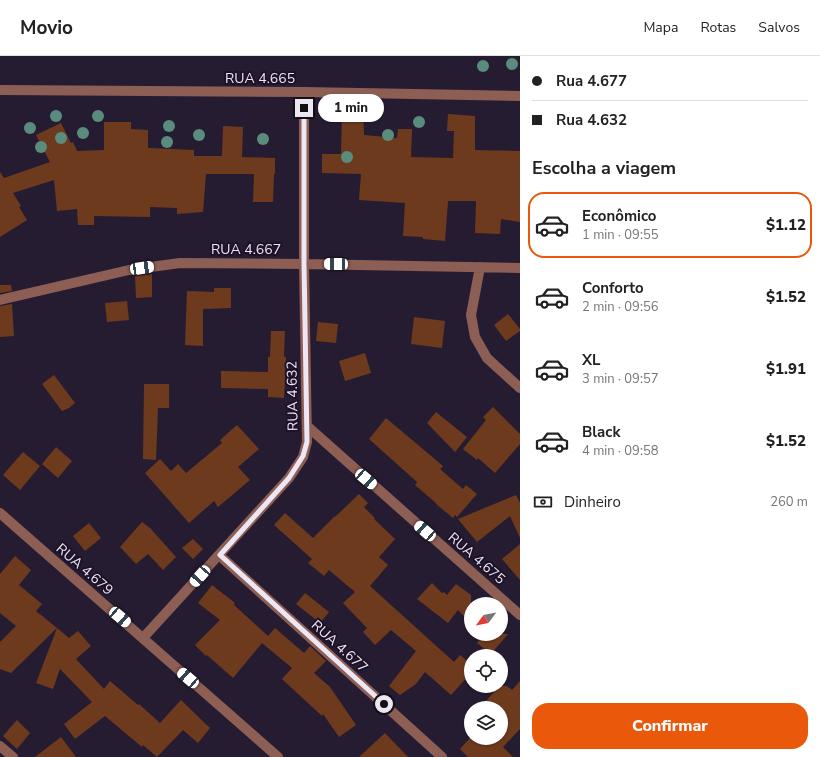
<!DOCTYPE html>
<html lang="pt">
<meta charset="utf-8">
<style>
body{margin:0;font-family:"Nunito Sans",sans-serif;background:#f6f6f6;color:#222;height:100vh;display:flex;flex-direction:column;font-size:15px;white-space:nowrap}
*{box-sizing:border-box;margin:0}
p{font-size:13px;color:#767676}
.icon{flex:none;width:22px;height:22px;fill:none;stroke:currentColor;stroke-width:2;stroke-linecap:round;stroke-linejoin:round}
.map{position:relative;flex:1;overflow:hidden}
.details{display:flex;flex-direction:column;background:#fff;width:300px}
.details>*{flex:none}
.top-card{display:grid;align-content:center;height:88px;padding:0 12px;background:#fff}
.needle{width:26px;rotate:238deg}
.controls{position:absolute;left:464px;top:541px;display:grid;gap:8px}
.controls a{display:grid;place-items:center;width:44px;height:44px;border-radius:50%;background:#fff;box-shadow:0 1px 3px #0004;font-size:20px}
.end{position:absolute;width:18px;height:18px;margin:-9px;border:5px solid #ede6f5;background:#111;box-shadow:0 0 0 2px #111}
.from{border-radius:50%}
.bubble{position:absolute;height:28px;border-radius:14px;background:#fff;box-shadow:0 1px 3px #0004;font-size:13px;font-weight:800;line-height:28px;text-align:center}
.car{position:absolute;width:12px;height:24px;margin:-12px -6px;border-radius:5px;box-shadow:0 0 3px 1px #0007;background:linear-gradient(#fff 24%,#345 0 40%,#fff 0 76%,#345 0 86%,#fff 0)}
.top-card b{display:flex;align-items:center;gap:14px;height:38px;font-size:15px}
.top-card b+b{border-top:1px solid #e0e0e0}
.top-card i{width:10px;height:10px;background:#222}
ul{padding:0;list-style:none}
li{display:flex;align-items:center;gap:12px;height:66px;margin:0 8px 6px;padding:0 4px;border:2px solid transparent;border-radius:16px}
li div{flex:1}
li b{display:block;font-size:15px}
li em{font-style:normal;font-weight:800}
li.active{border-color:#ea580c}
li>.icon{width:36px;height:36px;stroke-width:1.5}
h2{padding:0 12px;font-size:18px;line-height:48px}
.pay{display:flex;align-items:center;gap:10px;height:44px;padding:0 12px;font-size:15px}
.pay p{margin-inline-start:auto}
.action{display:flex;gap:8px;margin-top:auto;padding:8px 12px}
.action a{flex:1;height:46px;border-radius:16px;background:#ea580c;color:#fff;font-size:16px;font-weight:800;line-height:46px;text-align:center}
header{display:flex;align-items:center;gap:24px;box-sizing:border-box;height:56px;padding:0 20px;background:#fff;border-bottom:1px solid #e0e0e0}
header strong{font-size:19px}
nav{display:flex;gap:22px;margin-inline-start:auto;font-size:14px}
main{display:flex;flex:1;min-height:0}
.map>svg:first-child{display:block}
.building{fill:#6e3a1d}
.lines{fill:none;stroke-linecap:round;stroke-linejoin:round}
.minor{stroke:#8d5e54;stroke-width:10}
.tree{fill:#598c7d}
.route{stroke:#ede6f5;stroke-width:5}
.labels{text-anchor:middle;stroke-width:4;stroke-linejoin:round;paint-order:stroke}
.street-label{font-size:14px;fill:#ede6f5;stroke:#1d1227}
</style>
<header>
<strong>Movio</strong>
<nav><a>Mapa</a><a>Rotas</a><a>Salvos</a></nav>
</header>
<main>
<div class="map">
<svg width="520" height="701" viewBox="0 0 520 701">
<rect width="100%" height="100%" fill="#261c31"/>
<path class="building" d="M345 50H363L364 79 397 82 398 73H412L411 101 453 102 454 75H447L448 58 475 60V94L520 95V166L501 163 500 178 475 177 476 145H448L445 185 423 183V181L403 180 405 147 359 144 361 118 322 117V98H341L342 58H345Z
M104 66H131V73L148 74V92L194 94V100H222L223 70 243 71 242 101 275 102V118H274L273 146H253L254 118H206L203 156 177 158V152L150 151V161L94 160V169H78L77 153 57 155 54 124 13 137 21 150 19 151 27 164 0 181V116L4 122 50 106 36 79 61 67 71 87 73 86 77 95 104 94Z
M152 218V241L136 242 135 220Z
M0 229H11L12 235 0 237Z
M214 232H231V252L203 253V290L185 289 187 235 214 236Z
M127 245 129 264 107 266 105 247Z
M12 248 14 280 0 281V250Z
M508 258 520 273V275L506 285 494 269Z
M414 261 445 265 442 292 411 288Z
M318 266 338 268 336 287 316 285Z
M271 275H285L284 301H286L285 325 284 342 268 341V333L221 332V315L268 316V301H270Z
M365 297 371 317 345 325 339 305Z
M54 319 75 347 69 352 62 355 42 328Z
M144 328H169V352H158L156 404 143 403Z
M493 351 520 378V388L495 417 478 402 477 404 463 393 486 364 483 361Z
M436 356 467 381 455 396 427 367Z
M386 362 443 410 440 413 463 433 466 429 477 438 457 461 455 459 453 462 436 448V447L415 429 417 426 369 383Z
M237 369 259 393 238 411 250 424 218 451 214 445 189 467 145 417 160 403 171 415 178 408 186 417 222 387 220 384Z
M56 391 72 405 58 422 42 408Z
M23 396 40 410 20 434 3 419Z
M359 438 368 447 364 451 375 462 374 463 395 483 379 501 388 509 370 530 454 606 460 599 471 608V617L451 639 425 616 416 628 400 639 389 630 416 595 391 574 375 589 363 576 367 572 343 547 355 536 329 514 324 520 308 507 312 503 274 469 285 457 313 482 335 460V461Z
M516 439 520 447V482L510 460 477 486 458 463Z
M142 466 150 472 176 501 163 514 148 498 136 508 120 491Z
M89 467 101 482 85 495 73 480Z
M193 483 203 493 193 503 182 492Z
M520 488V524L502 503Z
M15 500 31 514 19 529 42 548 36 555 57 572 11 617 0 613V586L16 570 0 557V518Z
M432 527 442 537 444 536 447 539 456 528 471 539V567L458 554 448 567 417 543Z
M212 529 235 547 234 549 268 580 275 572 304 597 310 590 326 605 314 617 330 631 356 669 339 681 323 658 322 660 282 623 292 612 262 587 233 622 207 599 206 600 195 589 220 564 198 547Z
M305 537 329 556 320 567 296 548Z
M57 572 69 582 78 575 91 590 76 603 104 633 110 625 138 649 139 648 160 667 181 644 210 672 198 687 183 674 157 701 143 689 142 691 105 660 75 683 64 668 92 646 60 613 53 633 36 627Z
M484 578H508L491 598 477 587Z
M520 625V673L503 691 513 701H468L460 693 470 682H501V652H480L499 630H507L512 634Z
M17 664 30 677 17 693 3 680Z
M385 677 408 701H359Z
M61 681 76 701H35Z"/>
<g class="lines">
<path class="minor" d="M0 34 304 36 520 40
M480 211 471 259 475 281 487 302 520 332
M0 244 129 214 180 207 304 208 520 212
M307 370 520 559
M0 457 278 701
M219 499 442 701
M143 582 289 422 303 401 307 386 304 208V36
M0 690 13 701"/>
</g>
<g class="tree">
<circle cx="512" cy="8" r="6"/>
<circle cx="483" cy="10" r="6"/>
<circle cx="56" cy="60" r="6"/>
<circle cx="98" cy="60" r="6"/>
<circle cx="419" cy="66" r="6"/>
<circle cx="169" cy="70" r="6"/>
<circle cx="30" cy="72" r="6"/>
<circle cx="83" cy="77" r="6"/>
<circle cx="199" cy="79" r="6"/>
<circle cx="388" cy="79" r="6"/>
<circle cx="61" cy="82" r="6"/>
<circle cx="263" cy="83" r="6"/>
<circle cx="167" cy="86" r="6"/>
<circle cx="41" cy="91" r="6"/>
<circle cx="347" cy="101" r="6"/>
</g>
<g class="lines">
<path class="route" d="M304 52V208L307 386 303 400 289 422 220 499 384 648"/>
</g>
<g class="labels">
<g class="street-label">
<text x="260" y="27">RUA 4.665</text>
<text x="246" y="198">RUA 4.667</text>
<text transform="translate(292 340) rotate(-91)" y="5">RUA 4.632</text>
<text transform="translate(477 502) rotate(41)" y="5">RUA 4.675</text>
<text transform="translate(85 513) rotate(41)" y="5">RUA 4.679</text>
<text transform="translate(340 590) rotate(42)" y="5">RUA 4.677</text>
</g>
</g>
</svg>
<div class="controls">
<a><svg class="needle" viewBox="-14 -14 28 28"><path d="M0-13l5 13h-10z" fill="#e53935"/><path d="M0 13l5-13h-10z" fill="#767676"/></svg></a>
<a><svg class="icon" aria-label="locate" viewBox="0 0 24 24"><circle cx="12" cy="12" r="6"/><path d="M12 2v4M12 18v4M2 12h4M18 12h4"/></svg></a>
<a><svg class="icon" aria-label="layers" viewBox="0 0 24 24"><path d="M12 4l9 5-9 5-9-5zM3 14l9 5 9-5"/></svg></a>
</div>
<i class="end from" style="left:384px;top:648px"></i>
<i class="end" style="left:304px;top:52px"></i>
<div class="bubble" style="left:318px;top:38px;width:66px">1 min</div>
<i class="car" style="left:336px;top:208px;rotate:271deg"></i>
<i class="car" style="left:142px;top:212px;rotate:82deg"></i>
<i class="car" style="left:366px;top:423px;rotate:131deg"></i>
<i class="car" style="left:425px;top:475px;rotate:311deg"></i>
<i class="car" style="left:200px;top:520px;rotate:222deg"></i>
<i class="car" style="left:120px;top:561px;rotate:131deg"></i>
<i class="car" style="left:188px;top:622px;rotate:311deg"></i>
</div>
<section class="details">
<div class="top-card">
<b><i class="from"></i>Rua 4.677</b>
<b><i></i>Rua 4.632</b>
</div>
<h2>Escolha a viagem</h2>
<ul>
<li class="active"><svg class="icon" aria-label="car" viewBox="0 0 24 24"><path d="M5 17H2v-5l4-1 3-4h7l3 4 3 1v5h-3M9 17h6M6 11h13"/><circle cx="7" cy="17" r="2"/><circle cx="17" cy="17" r="2"/></svg><div><b>Econômico</b><p>1 min · 09:55</p></div><em>$1.12</em></li>
<li><svg class="icon" aria-label="car" viewBox="0 0 24 24"><path d="M5 17H2v-5l4-1 3-4h7l3 4 3 1v5h-3M9 17h6M6 11h13"/><circle cx="7" cy="17" r="2"/><circle cx="17" cy="17" r="2"/></svg><div><b>Conforto</b><p>2 min · 09:56</p></div><em>$1.52</em></li>
<li><svg class="icon" aria-label="car" viewBox="0 0 24 24"><path d="M5 17H2v-5l4-1 3-4h7l3 4 3 1v5h-3M9 17h6M6 11h13"/><circle cx="7" cy="17" r="2"/><circle cx="17" cy="17" r="2"/></svg><div><b>XL</b><p>3 min · 09:57</p></div><em>$1.91</em></li>
<li><svg class="icon" aria-label="car" viewBox="0 0 24 24"><path d="M5 17H2v-5l4-1 3-4h7l3 4 3 1v5h-3M9 17h6M6 11h13"/><circle cx="7" cy="17" r="2"/><circle cx="17" cy="17" r="2"/></svg><div><b>Black</b><p>4 min · 09:58</p></div><em>$1.52</em></li>
</ul>
<div class="pay"><svg class="icon" aria-label="cash" viewBox="0 0 24 24"><path d="M3 7h18v10H3z"/><circle cx="12" cy="12" r="2"/></svg>Dinheiro<p>260 m</p></div>
<div class="action"><a>Confirmar</a></div>
</section>
</main>
